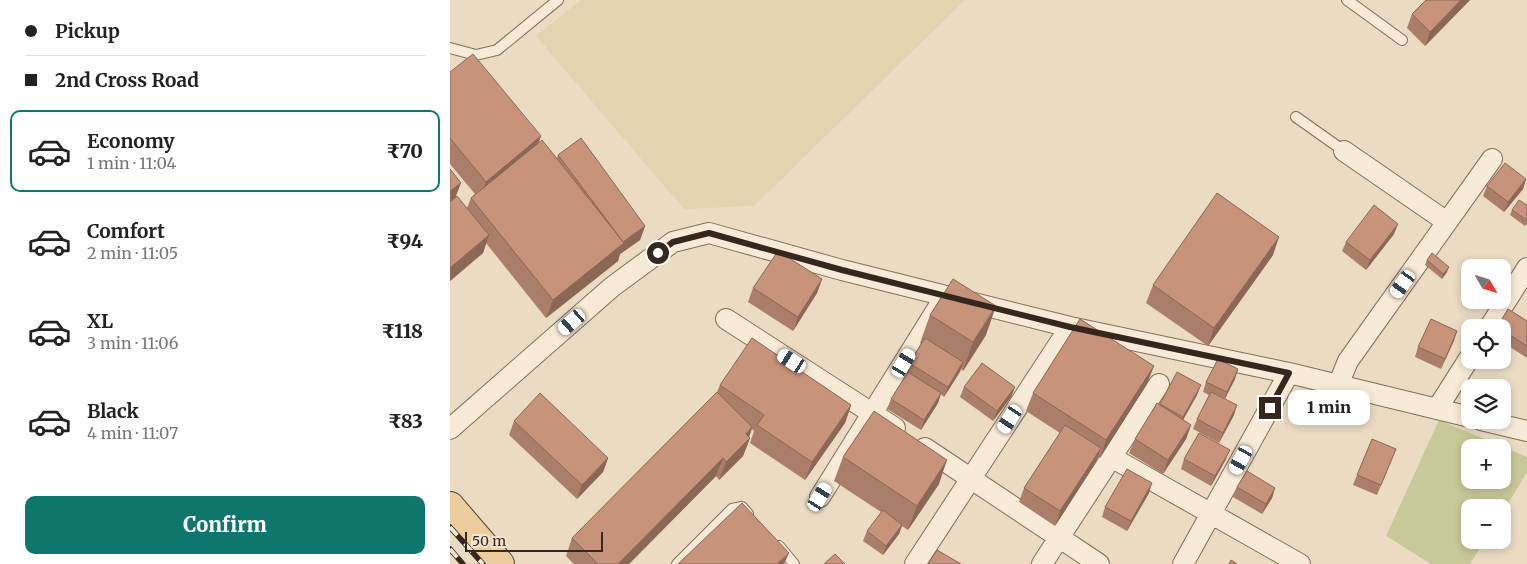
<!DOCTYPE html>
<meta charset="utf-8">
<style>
body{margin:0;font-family:Merriweather,serif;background:#f6f6f6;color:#222;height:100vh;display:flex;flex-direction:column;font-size:19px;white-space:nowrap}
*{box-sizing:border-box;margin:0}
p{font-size:16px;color:#767676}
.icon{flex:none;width:28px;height:28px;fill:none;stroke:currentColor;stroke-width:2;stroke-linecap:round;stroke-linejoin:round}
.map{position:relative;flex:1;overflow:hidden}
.details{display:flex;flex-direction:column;background:#fff;width:450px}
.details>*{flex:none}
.hud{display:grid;align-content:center;height:110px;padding:0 25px;background:#fff}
.needle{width:32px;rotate:129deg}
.tools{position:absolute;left:1011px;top:259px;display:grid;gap:10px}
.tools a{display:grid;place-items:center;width:50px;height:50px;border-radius:10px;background:#fff;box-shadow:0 2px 8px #0003;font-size:25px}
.scale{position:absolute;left:15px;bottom:12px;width:138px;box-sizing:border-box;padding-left:5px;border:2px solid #35271e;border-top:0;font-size:14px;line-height:18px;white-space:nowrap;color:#35271e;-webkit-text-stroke:4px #f3e6d2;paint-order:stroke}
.end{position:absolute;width:22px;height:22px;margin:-11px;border:6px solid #35271e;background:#fff;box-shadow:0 0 0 2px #fff}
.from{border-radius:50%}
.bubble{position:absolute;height:35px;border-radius:10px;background:#fff;box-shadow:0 2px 8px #0003;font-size:16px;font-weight:800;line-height:35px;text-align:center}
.car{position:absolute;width:15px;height:30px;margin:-15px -8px;border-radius:6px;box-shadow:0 0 4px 1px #0007;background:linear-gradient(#fff 24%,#345 0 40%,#fff 0 76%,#345 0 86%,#fff 0)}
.hud b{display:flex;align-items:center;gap:18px;height:48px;font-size:19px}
.hud b+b{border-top:1px solid #e0e0e0}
.hud i{width:12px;height:12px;background:#222}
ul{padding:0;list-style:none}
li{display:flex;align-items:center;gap:15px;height:82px;margin:0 10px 8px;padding:0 15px;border:2px solid transparent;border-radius:10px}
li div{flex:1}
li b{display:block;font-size:19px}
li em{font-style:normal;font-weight:800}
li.current{border-color:#0f766e}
li>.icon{width:45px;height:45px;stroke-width:1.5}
.action{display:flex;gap:10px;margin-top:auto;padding:10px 25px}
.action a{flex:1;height:58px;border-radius:10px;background:#0f766e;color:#fff;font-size:20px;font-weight:800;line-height:58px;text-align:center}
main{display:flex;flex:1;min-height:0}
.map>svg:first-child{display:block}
.farmland{fill:#e0d4b1}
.green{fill:#c8c998;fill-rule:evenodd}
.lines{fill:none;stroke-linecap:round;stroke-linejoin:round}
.service-casing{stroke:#856d5b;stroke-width:12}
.minor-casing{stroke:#856d5b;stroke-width:22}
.primary-casing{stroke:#523c2f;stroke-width:30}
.service{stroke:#f7ead6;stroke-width:10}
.minor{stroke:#f7ead6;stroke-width:20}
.primary{stroke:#edcc9d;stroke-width:28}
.rail-casing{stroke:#35271e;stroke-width:5.5}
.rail{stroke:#f3e6d2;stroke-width:4;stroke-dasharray:11;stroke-linecap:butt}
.wall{fill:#ab7e6a}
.shaded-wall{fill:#8b6756}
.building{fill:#c7937b;stroke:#8b6756}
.route{stroke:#35271e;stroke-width:6}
</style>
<main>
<section class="details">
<div class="hud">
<b><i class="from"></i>Pickup</b>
<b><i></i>2nd Cross Road</b>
</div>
<ul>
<li class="current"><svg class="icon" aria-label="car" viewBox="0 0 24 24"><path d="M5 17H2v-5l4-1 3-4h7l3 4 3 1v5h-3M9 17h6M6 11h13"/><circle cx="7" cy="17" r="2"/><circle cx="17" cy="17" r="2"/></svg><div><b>Economy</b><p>1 min · 11:04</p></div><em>₹70</em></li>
<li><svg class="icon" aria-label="car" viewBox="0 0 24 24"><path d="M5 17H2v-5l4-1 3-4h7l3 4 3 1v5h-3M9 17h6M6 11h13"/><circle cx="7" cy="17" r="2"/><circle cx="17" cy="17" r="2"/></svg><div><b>Comfort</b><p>2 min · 11:05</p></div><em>₹94</em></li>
<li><svg class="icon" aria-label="car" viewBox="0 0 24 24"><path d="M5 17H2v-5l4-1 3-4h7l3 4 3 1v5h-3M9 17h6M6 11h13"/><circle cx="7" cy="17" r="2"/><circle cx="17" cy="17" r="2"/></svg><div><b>XL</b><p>3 min · 11:06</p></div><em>₹118</em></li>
<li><svg class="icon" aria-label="car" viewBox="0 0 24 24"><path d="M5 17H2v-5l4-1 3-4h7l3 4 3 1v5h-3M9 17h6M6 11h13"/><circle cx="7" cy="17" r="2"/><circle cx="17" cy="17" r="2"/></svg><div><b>Black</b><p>4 min · 11:07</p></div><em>₹83</em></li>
</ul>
<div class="action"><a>Confirm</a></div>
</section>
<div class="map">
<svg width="1077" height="564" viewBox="0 0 1077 564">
<rect width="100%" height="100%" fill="#ebdbc3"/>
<path class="farmland" d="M131 0H515L304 206 234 209 86 36Z"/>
<path class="green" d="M989 420 1077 457V472L1053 512 1052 508H1020V540H1035L1020 564H981L936 536ZM1020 448H1052V480H1020Z"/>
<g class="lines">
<defs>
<path id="service" d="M897 0 952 40
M0 48 26 55 47 50 108 0
M846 117 894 151
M329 546 344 564
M227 564 282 509 292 507 298 514"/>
<path id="minor" d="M894 151 997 222
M276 319 445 428
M1039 328 1077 268
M888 385 898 361 1042 159
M987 409 1020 357
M1031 420 1077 431
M0 429 162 287 223 242 259 233 392 270 620 327 839 373 1020 417
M475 448 649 564
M661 457 850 564
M370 497 489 306
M465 564 620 327
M592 564 709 384
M733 564 839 373"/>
<path id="primary" d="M0 506 50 564"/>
</defs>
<use href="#service" class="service-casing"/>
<use href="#minor" class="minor-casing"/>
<use href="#primary" class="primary-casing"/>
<use href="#service" class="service"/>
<use href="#minor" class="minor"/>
<use href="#primary" class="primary"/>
<defs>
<path id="rail" d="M0 527 33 564
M0 549 13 564"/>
</defs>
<use href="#rail" class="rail-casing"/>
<use href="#rail" class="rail"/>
</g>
<path class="wall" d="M976 0H1020L975 46 957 28 962 14Z
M0 72 91 136 88 144 107 158 108 155 195 226 190 240 170 254 168 261 96 318 36 243 33 253 0 281V169L6 197 17 208 21 198 25 194 0 164Z
M1076 179 1073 189 1054 212 1033 196 1037 186Z
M1077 205V224L1075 226 1060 215 1062 210Z
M944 234 916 270 892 251 896 242Z
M823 255 758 346 696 303 703 285Z
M977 260 997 272 992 279 975 265Z
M372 279 367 293 343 331 298 302 303 288Z
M1058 309 1077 321V358L1052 342V328H1047Z
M480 315 536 335 513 371 511 369 494 397 491 394 488 403 471 430 437 409 441 399 457 373H456L459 363 471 344 470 343Z
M1007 331 991 369 965 357 968 347Z
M785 379 775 399 784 415 769 443 743 429 747 419 759 395 753 392 756 382Z
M697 384 650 458 648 457 646 462 605 526 569 502 574 488 610 433 576 411 583 393Z
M270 385 401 405 395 423 355 480 300 443 304 431 302 429 299 437 300 438 293 456 269 480 266 476 179 564H124L116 556 122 538 267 392Z
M514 387H565L561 397 543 421 510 397Z
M747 395 733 420 741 425 736 439 713 474 679 453 685 439 709 405Z
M64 421 158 458 153 472 127 499 59 435Z
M946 449 927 495 903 485 907 475Z
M393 457 489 484 458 530 452 526 449 534 433 555 413 541 417 531 431 512 384 481Z
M734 459H776L761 486 731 469Z
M787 487 825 488 822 498 812 514 783 497Z
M699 493 677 531 652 517 655 507Z"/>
<path class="shaded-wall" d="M1011 0H1020L975 46 980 32Z
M91 136 84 154 29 200 36 182Z
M1076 179 1073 189 1054 212 1058 202Z
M11 183 4 201 0 204V191Z
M948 224 944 234 916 270 920 260Z
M195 226 190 240 170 254 168 261 96 318 103 300 173 242Z
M39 235 33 253 0 281V268Z
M829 237 823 255 758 346 764 328Z
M999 267 997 272 992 279 993 274Z
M372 279 367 293 343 331 348 317Z
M546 306 536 335 513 371 523 342Z
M1007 331 1004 341 991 369 995 359Z
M513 362 510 372 494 397 498 387Z
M704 366 697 384 650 458 656 440Z
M788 369 785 379 773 402 777 392Z
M751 385 747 395 729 427 733 417Z
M565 387 561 397 543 421 547 411Z
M491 393 488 403 471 430 474 420Z
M401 405 395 423 355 480 362 462Z
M787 405 784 415 769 443 773 433Z
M741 425 736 439 713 474 718 460Z
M302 427 298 440 300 438 293 456 269 480 276 462 296 434Z
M651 448 646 462 605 526 610 511Z
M780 450 776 459 761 486 765 476Z
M158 458 153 472 127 499 132 485Z
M273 458 266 476 179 564H168Z
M497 460 489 484 458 530 467 506Z
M702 483 699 493 677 531 681 521Z
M825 488 822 498 812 514 816 504Z
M452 525 449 534 433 555 436 546Z
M339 553 334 564H327Z"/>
<path class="building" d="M976 0H1011L980 32 962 14Z
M23 54 91 136 36 182 0 138V72Z
M131 138 195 226 173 242 159 223 108 155Z
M92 140 174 243 103 300 21 198Z
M1055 163 1076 179 1058 202 1037 186Z
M0 169 11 183 0 191Z
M767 193 829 237 764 328 703 285Z
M7 196 39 235 0 268V202Z
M1069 200 1077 205V220L1062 210Z
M924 205 948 224 920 260 896 242Z
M328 251 372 279 348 317 303 288Z
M982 253 999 267 993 274 977 260Z
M503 279 546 306 523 342 480 315Z
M1058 309 1077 321V346L1052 330V328L1047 327Z
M630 319 704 366 656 440 583 393Z
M981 319 1007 331 995 359 968 347Z
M302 338 401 405 362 462 307 425 314 415 270 385Z
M475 338 513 362 498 387 459 363Z
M768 359 788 369 777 392 756 382Z
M532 363 565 387 547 411 514 387Z
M458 372 491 393 474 420 441 399Z
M727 372 751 385 733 417 710 404Z
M267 392 302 427 296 434 300 438 276 462 273 458 168 564H148L122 538Z
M761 392 787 405 773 433 747 419Z
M90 393 158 458 132 485 64 421Z
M707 403 741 425 718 460 685 439Z
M424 411 497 460 467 506 393 457Z
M615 425 651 448 610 511 574 488Z
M749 433 780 450 765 476 734 459Z
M922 439 946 449 931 485 907 475Z
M677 469 702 483 681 521 655 507Z
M797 471 825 488 816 504 787 487Z
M292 503 339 553 327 564H228Z
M433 510 452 525 436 546 417 531Z
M487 550 511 564H478Z
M385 554 395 564H374Z
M781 560 787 564H779Z"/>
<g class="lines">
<path class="route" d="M208 253 223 242 259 233 392 270 620 327 839 373 820 408"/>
</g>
</svg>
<div class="tools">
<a><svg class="needle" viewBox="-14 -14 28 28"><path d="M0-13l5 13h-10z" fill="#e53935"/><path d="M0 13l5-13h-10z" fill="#767676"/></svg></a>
<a><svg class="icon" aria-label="locate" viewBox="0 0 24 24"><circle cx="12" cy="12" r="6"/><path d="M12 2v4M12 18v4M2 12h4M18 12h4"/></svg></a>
<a><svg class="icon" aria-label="layers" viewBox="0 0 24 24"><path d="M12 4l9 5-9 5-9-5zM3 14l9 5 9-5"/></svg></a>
<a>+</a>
<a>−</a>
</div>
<div class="scale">50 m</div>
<i class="end from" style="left:208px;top:253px"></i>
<i class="end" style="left:820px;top:408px"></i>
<div class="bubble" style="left:838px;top:390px;width:82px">1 min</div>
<i class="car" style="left:953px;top:284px;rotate:216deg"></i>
<i class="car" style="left:122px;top:322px;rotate:229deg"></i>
<i class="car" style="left:342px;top:361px;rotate:303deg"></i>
<i class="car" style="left:454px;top:363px;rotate:31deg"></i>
<i class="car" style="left:560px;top:419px;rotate:213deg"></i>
<i class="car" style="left:791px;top:460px;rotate:209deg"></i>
<i class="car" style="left:370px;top:497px;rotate:32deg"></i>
</div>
</main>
